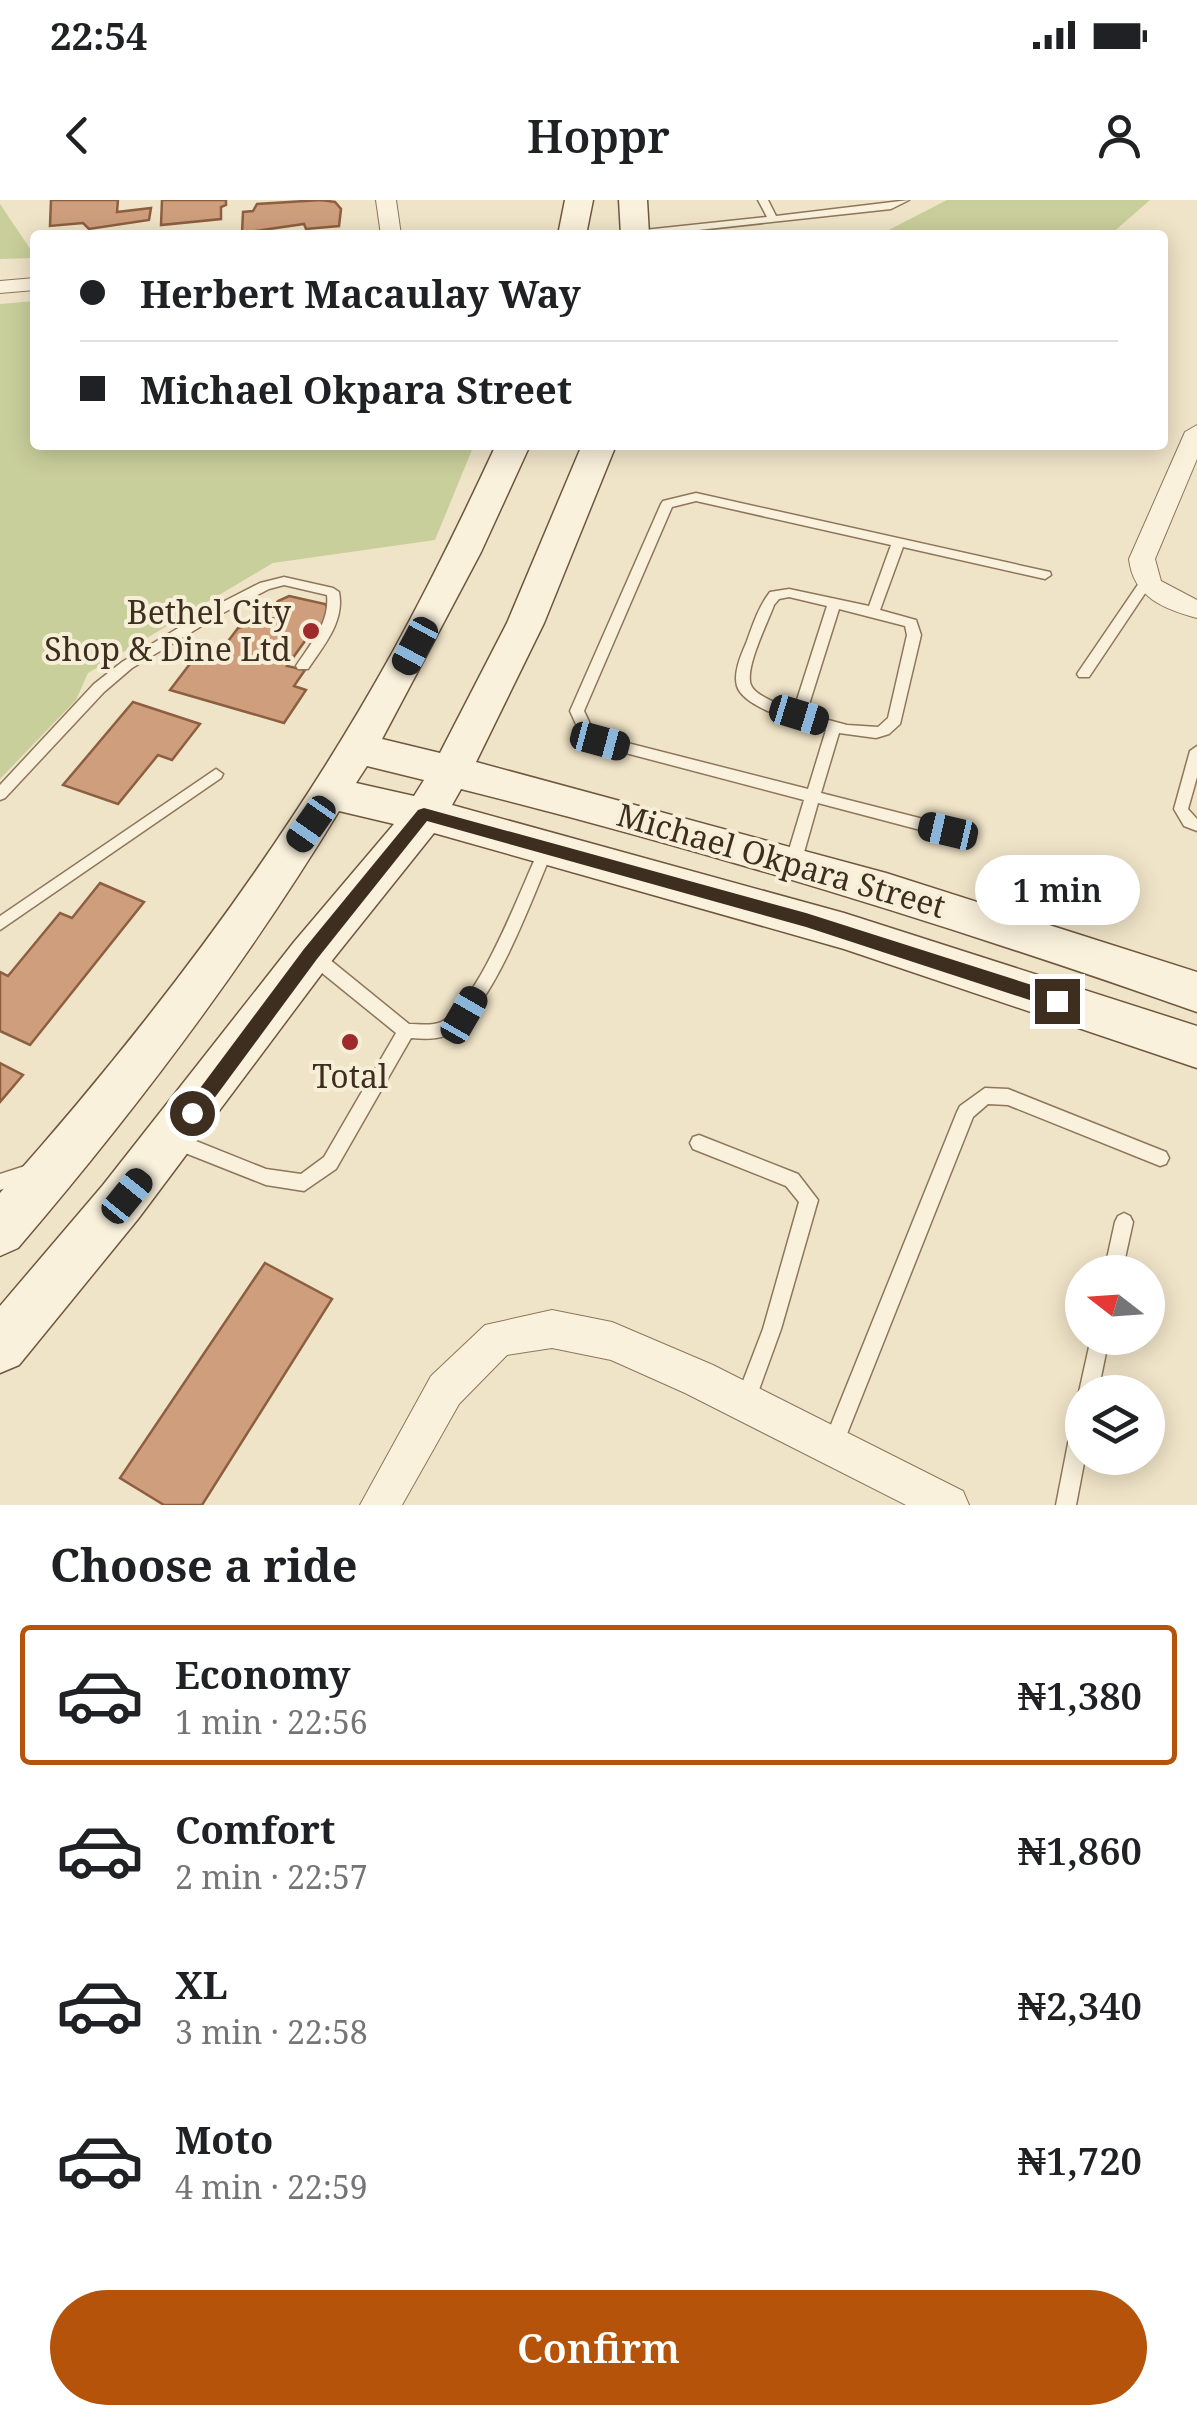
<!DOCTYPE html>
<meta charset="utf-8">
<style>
body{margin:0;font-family:"Noto Serif",serif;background:#f6f6f6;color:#202124;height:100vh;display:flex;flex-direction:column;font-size:38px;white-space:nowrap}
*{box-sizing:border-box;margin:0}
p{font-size:32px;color:#757577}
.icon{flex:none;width:55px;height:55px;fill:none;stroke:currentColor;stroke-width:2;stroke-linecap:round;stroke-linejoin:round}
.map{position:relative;height:1305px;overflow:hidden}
.panel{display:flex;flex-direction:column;background:#fff;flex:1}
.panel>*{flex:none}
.banner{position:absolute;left:30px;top:30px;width:1138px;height:220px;border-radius:10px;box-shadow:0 5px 25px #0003;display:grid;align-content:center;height:220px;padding:0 50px;background:#fff}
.needle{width:65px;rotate:287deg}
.fabs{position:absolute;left:1065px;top:1055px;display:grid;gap:20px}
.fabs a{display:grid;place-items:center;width:100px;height:100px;border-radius:50%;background:#fff;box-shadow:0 5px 25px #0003;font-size:50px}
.end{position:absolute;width:45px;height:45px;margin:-22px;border:12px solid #3d2e20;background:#fff;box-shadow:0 0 0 5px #fff}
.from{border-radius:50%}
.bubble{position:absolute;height:70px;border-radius:35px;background:#fff;box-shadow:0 5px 25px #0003;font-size:32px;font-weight:600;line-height:70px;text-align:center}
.car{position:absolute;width:30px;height:60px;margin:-30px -15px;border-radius:12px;box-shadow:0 0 8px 2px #0007;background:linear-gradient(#222 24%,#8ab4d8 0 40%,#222 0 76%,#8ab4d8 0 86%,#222 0)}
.banner b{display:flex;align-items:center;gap:35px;height:95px;font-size:38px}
.banner b+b{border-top:2px solid #e0e0e0}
.banner i{width:25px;height:25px;background:#202124}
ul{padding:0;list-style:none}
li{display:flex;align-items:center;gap:30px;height:140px;margin:0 20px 15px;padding:0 30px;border:5px solid transparent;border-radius:10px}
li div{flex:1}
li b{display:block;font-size:38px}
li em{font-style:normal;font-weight:600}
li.on{border-color:#b45309}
li>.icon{width:90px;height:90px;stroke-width:1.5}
h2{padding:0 50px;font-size:45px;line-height:120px}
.action{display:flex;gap:20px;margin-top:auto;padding:20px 50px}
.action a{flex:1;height:115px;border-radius:60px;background:#b45309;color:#fff;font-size:40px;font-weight:600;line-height:115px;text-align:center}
.status{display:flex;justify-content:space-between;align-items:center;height:70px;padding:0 50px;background:#fff;direction:ltr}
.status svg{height:28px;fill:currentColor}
header{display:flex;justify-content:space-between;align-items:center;height:130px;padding:0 50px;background:#fff;font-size:45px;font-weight:600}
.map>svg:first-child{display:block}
.green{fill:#c9cf9b}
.building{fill:#cf9f7d;stroke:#8d5f41;stroke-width:2.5}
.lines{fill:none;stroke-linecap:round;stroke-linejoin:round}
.lane-casing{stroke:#8d765c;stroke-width:3}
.street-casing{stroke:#8d765c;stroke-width:2}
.secondary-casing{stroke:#6f573f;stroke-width:3}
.lane{fill:#faf1dc;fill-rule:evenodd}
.street{fill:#faf1dc;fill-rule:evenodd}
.secondary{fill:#faf1dc;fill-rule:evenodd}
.route{fill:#3d2e20}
.poi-dot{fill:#9e2a2b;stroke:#f7eed8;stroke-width:4}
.labels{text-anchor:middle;stroke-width:8;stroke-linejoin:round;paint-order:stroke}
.poi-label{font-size:32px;fill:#3d2e20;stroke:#f7eed8;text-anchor:end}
.street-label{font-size:32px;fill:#3d2e20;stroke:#f7eed8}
</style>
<div class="status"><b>22:54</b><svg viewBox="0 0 49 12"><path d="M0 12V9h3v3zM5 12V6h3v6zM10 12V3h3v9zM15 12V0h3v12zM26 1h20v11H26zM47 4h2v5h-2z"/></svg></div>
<header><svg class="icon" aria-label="back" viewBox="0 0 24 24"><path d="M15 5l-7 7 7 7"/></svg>Hoppr<svg class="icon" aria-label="person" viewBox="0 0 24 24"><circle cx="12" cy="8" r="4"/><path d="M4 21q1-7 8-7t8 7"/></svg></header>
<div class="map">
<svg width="1197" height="1305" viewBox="0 0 1197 1305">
<rect width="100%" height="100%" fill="#f0e4c8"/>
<path class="green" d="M947 0H1150L1110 35H879Z
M0 4 35 56V58L0 59Z
M35 101V245H474L435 340 273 363 88 473 76 500 0 579V104Z"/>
<path class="building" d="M51 0H118L117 12 151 8 149 20 89 29 83 23 50 26Z
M162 0H226V5L221 7V19L161 25Z
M321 0 335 2 341 9 339 26 306 29 304 24 242 33 243 12 253 11 257 4Z
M289 396 325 404 331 415 316 436 310 434 287 466 305 470 294 486 306 490 284 523 170 490 199 452 216 457 238 428 286 415 271 411 278 401Z
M133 502 200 524 172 560 158 555 118 604 63 585Z
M100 683 144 702 30 845 0 831V772L8 776 60 713 72 718Z
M0 863 23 875 0 902Z
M265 1063 332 1099 202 1305H164L120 1278Z"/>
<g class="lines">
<defs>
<path id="lane" d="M758 0H768L776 16 909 0 891 9 653 35 630 34 635 31 767 17Z
M696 293 1050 372 1051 375 1045 379 903 347 880 410 916 420 921 435 900 524 889 534 876 538 839 533 821 593 947 625 952 627 954 631 952 635 947 637 818 603 801 663 798 667H788L785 663 804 600 599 546 580 533 570 511 661 304 663 301ZM696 301 891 345 869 406 789 389 770 392C759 406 753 424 747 441 742 453 733 472 737 486 744 509 804 524 826 530L808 589 604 537 591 526 584 511 672 307ZM789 397 827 406 794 509C783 506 755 496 751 485 744 469 768 422 774 405L779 399ZM839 409 905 426 907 435 888 518 878 527 847 525 806 514Z
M284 377 333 388 339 392C345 422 323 446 308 469H298L296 466C310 444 330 423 327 395L284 385 269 389 223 413 132 468 104 492 5 598 0 600V585L94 484 122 462 213 407 260 383Z
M1146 379 1152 383 1089 477H1079L1077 474 1079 471 1141 380Z
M1197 546V577L1188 609 1197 619V631L1184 626 1174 609 1190 551Z
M216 569 223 574 221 578 0 730V716Z
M546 644 551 646 553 650C533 695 493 811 449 834 438 840 423 839 411 838L336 969 304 991 266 985 170 947 167 941 170 935 176 933 266 969 301 974 324 957 396 833 306 760 304 755 306 750 312 748 318 750 409 824C419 824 432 826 441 822 479 803 520 690 539 650L541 646Z
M985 888 1008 889 1166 952 1169 958 1166 964 1160 966 1008 905 988 904 973 917 839 1254 832 1257 825 1254 822 1247 957 912 960 906Z
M699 935 798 974 818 1000 781 1129 752 1209 745 1212 738 1209 735 1202 763 1129 799 1002 786 986 693 949 690 943 693 937Z
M31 964 37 966 40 972 37 978 0 990V974Z
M1124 1013 1130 1016 1133 1022 1122 1072H1104L1115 1022 1118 1016Z
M1091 1138H1109L1098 1192H1082V1199L1079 1192Z
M1082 1213V1258H1085L1076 1305H1056L1072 1223 1075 1216Z"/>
<path id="street" d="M376 0H396L401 35H381Z
M35 78V90L0 93V81Z
M1197 225V259L1155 359 1161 381 1197 400V418C1164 409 1133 397 1129 359L1185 232Z
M552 1110 612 1122 713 1165 963 1291 969 1305H906L685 1193 611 1160 552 1148 507 1155 459 1204 402 1305H360L431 1176 485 1125Z"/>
<path id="secondary" d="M565 0H593L586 35H558Z
M619 0H647L649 35H621Z
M496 245H530L481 352 382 539 440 553 507 423 582 245H616L544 423 476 562 886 673 1197 772V812C955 727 710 651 461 589L452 605 844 713 1197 826V868L844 749 434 633 326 768 138 1019 19 1165 0 1173V1106L103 985 294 742 394 624 339 611C244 767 136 910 18 1048L0 1056V993C148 827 283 649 391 455 429 386 463 316 496 245ZM367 566 424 580 414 596 356 583Z"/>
</defs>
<use href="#lane" class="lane-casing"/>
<use href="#street" class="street-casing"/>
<use href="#secondary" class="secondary-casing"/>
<use href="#lane" class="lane"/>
<use href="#street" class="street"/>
<use href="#secondary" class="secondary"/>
</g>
<path class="route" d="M424 608 806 713 1057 793 1066 801 1057 809 806 727 427 621 317 759 199 919H186V907L304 749 418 610Z"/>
<g class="poi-dot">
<circle cx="311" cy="431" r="10"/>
<circle cx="350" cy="842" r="10"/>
</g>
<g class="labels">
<g class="poi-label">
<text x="291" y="424">Bethel City<tspan x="291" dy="37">Shop &amp; Dine Ltd</tspan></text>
<text x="350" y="888" text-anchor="middle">Total</text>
</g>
<g class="street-label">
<text transform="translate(781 661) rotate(16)" y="11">Michael Okpara Street</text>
</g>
</g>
</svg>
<div class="fabs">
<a><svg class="needle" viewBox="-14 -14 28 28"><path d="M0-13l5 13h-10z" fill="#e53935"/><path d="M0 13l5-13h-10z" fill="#757577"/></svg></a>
<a><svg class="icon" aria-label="layers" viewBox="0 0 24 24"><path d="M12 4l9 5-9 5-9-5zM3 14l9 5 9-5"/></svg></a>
</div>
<i class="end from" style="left:192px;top:913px"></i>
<i class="end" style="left:1057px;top:801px"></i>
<div class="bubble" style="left:975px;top:655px;width:165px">1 min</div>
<i class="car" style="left:415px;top:446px;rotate:208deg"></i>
<i class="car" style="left:799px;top:515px;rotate:107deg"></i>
<i class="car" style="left:600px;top:541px;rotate:105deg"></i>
<i class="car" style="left:311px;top:624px;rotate:215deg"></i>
<i class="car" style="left:948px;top:631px;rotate:283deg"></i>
<i class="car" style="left:464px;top:815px;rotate:30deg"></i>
<i class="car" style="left:127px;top:996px;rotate:39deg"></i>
<div class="banner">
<b><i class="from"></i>Herbert Macaulay Way</b>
<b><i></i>Michael Okpara Street</b>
</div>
</div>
<section class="panel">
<h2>Choose a ride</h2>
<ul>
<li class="on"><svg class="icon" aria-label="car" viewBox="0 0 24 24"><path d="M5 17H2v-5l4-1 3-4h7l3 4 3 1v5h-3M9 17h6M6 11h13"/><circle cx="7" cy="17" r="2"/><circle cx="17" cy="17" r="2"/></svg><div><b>Economy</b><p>1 min · 22:56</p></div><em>₦1,380</em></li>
<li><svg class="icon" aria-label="car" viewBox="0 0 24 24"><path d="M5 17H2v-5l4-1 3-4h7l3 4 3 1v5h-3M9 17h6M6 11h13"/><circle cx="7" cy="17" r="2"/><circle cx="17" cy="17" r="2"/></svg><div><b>Comfort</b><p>2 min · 22:57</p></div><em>₦1,860</em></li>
<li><svg class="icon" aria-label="car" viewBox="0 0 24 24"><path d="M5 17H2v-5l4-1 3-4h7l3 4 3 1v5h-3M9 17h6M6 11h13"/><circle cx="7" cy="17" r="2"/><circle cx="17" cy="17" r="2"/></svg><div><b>XL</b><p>3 min · 22:58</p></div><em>₦2,340</em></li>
<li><svg class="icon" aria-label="car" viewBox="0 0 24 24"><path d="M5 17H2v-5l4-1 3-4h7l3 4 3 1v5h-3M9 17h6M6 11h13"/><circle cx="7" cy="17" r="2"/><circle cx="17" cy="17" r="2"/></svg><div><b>Moto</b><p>4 min · 22:59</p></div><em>₦1,720</em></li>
</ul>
<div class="action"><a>Confirm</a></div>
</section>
